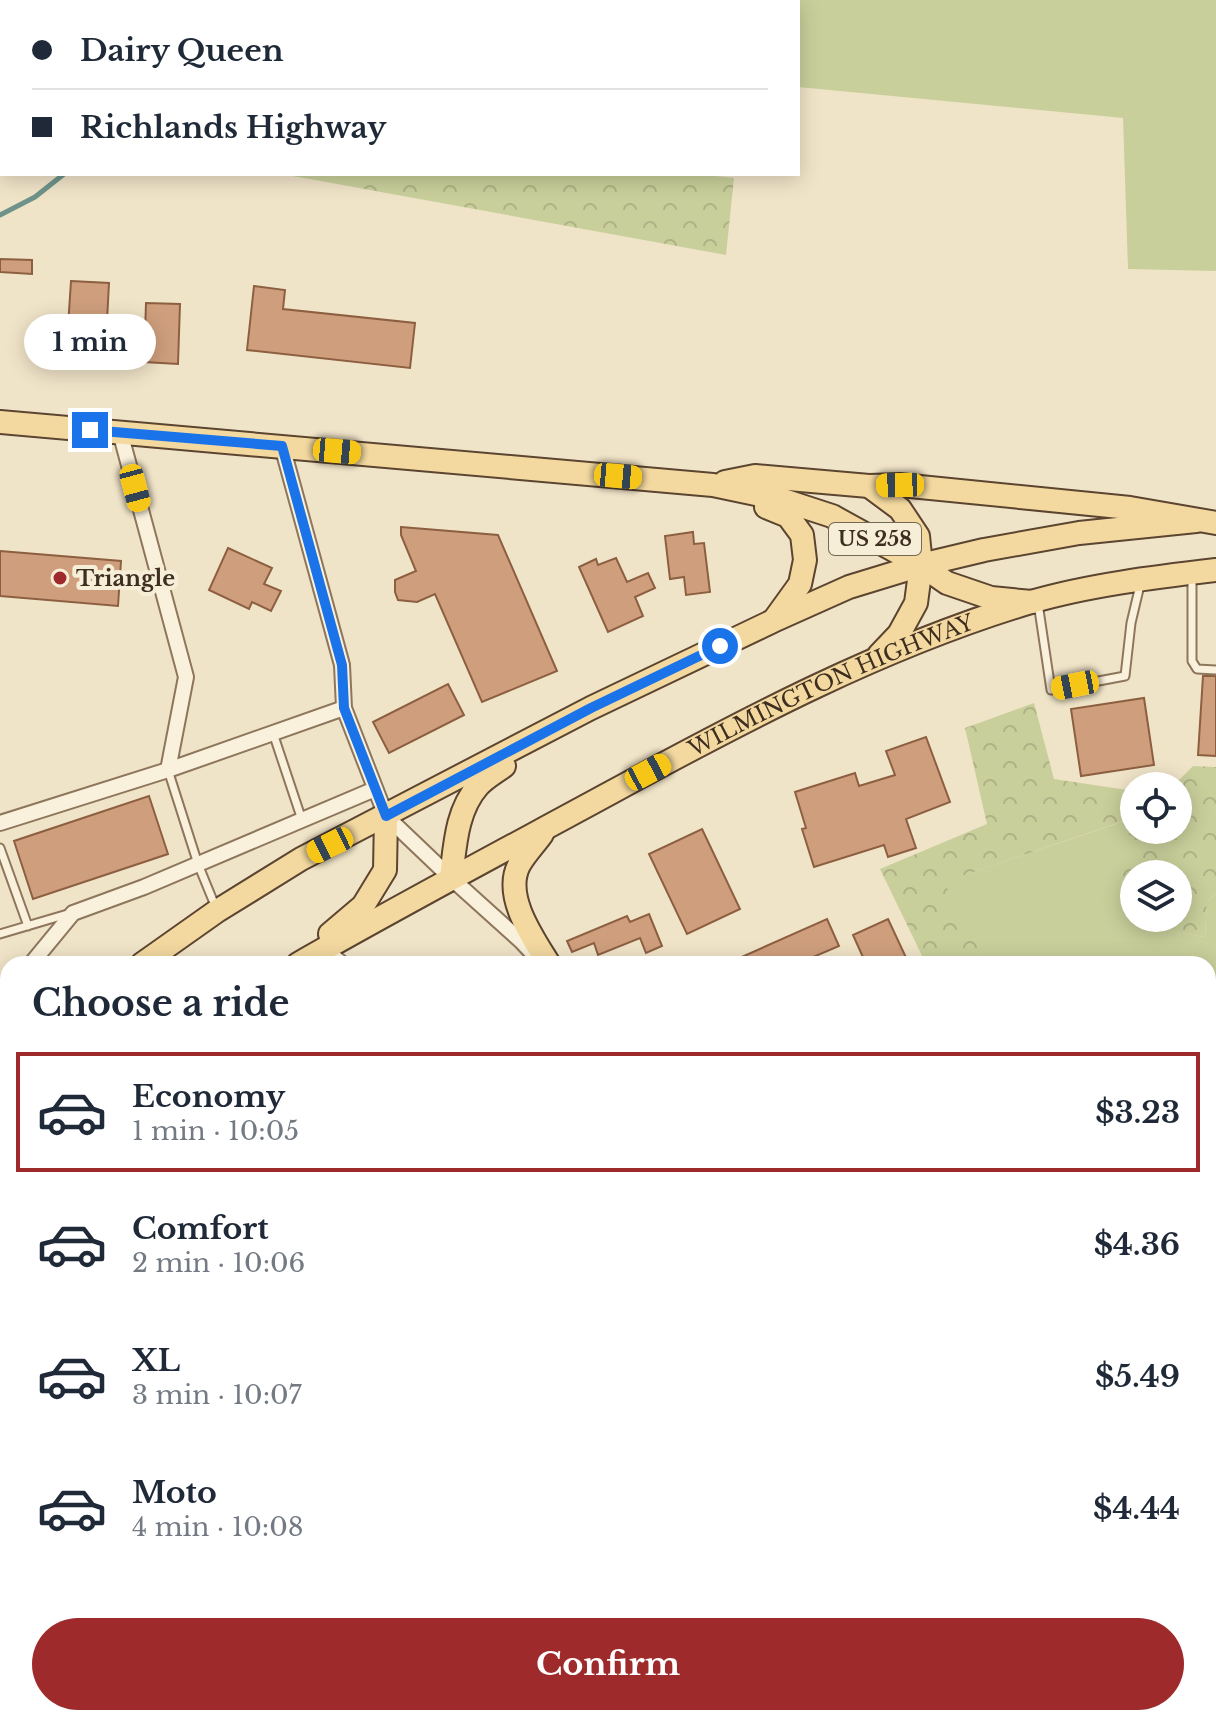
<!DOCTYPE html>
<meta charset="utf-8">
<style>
body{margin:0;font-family:"Libre Baskerville",serif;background:#f6f6f7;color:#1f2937;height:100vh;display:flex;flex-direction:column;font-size:30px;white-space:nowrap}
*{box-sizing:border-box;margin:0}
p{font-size:26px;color:#747a83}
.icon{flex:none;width:44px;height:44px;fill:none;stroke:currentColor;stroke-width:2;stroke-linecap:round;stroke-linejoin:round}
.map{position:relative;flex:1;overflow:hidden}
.details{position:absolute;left:0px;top:956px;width:1216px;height:770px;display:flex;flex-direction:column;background:#fff;border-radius:24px 24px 0 0;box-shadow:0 4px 20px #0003}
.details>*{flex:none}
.top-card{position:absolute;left:0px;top:0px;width:800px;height:176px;box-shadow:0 4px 20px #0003;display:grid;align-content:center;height:176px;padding:0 32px;background:#fff}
.tools{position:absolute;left:1120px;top:772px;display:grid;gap:16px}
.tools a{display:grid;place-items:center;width:72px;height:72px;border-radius:50%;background:#fff;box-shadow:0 4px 20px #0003;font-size:40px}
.end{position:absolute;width:36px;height:36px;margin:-18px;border:10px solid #1a73e8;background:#fff;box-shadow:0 0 0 4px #fff}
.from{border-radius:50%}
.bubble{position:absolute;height:56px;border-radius:28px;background:#fff;box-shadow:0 4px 20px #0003;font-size:26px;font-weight:700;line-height:56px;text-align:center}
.car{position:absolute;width:24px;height:48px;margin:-24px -12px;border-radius:10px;box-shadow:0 0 6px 2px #0007;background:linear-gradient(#f5c518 24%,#345 0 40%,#f5c518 0 76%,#345 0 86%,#f5c518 0)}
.top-card b{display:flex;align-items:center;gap:28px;height:76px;font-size:30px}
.top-card b+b{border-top:2px solid #e0e1e3}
.top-card i{width:20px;height:20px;background:#1f2937}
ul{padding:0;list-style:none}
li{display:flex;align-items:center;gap:24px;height:120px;margin:0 16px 12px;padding:0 16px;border:4px solid transparent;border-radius:0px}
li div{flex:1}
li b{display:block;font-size:30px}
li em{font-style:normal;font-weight:700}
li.active{border-color:#9e2a2b}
li>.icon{width:72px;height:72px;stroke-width:1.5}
h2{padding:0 32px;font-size:36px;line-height:96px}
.cta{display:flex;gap:16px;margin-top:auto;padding:16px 32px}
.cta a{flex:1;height:92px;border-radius:48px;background:#9e2a2b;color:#fff;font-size:32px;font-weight:700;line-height:92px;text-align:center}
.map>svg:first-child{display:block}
.green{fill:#c9cf9b}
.forest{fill:url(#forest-crowns)}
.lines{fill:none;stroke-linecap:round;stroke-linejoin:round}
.stream{stroke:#6f938a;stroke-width:5}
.building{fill:#cf9f7d;stroke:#8d5f41;stroke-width:2}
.lane-casing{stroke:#8d765c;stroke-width:11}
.street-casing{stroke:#8d765c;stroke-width:18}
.primary-casing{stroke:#5b4430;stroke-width:26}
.lane{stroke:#faf1dc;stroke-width:7}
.street{stroke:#faf1dc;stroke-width:14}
.primary{stroke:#f3d9a0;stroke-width:22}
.route{stroke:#1a73e8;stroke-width:10}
.poi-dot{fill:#9e2a2b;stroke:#f7eed8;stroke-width:3}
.labels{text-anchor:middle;stroke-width:8;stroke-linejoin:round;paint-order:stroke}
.shield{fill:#f7eed8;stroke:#756857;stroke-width:2}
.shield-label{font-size:20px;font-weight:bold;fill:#3d2e20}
.poi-label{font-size:22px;font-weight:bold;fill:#3d2e20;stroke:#f7eed8;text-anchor:start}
.street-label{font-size:22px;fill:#3d2e20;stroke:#f7eed8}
</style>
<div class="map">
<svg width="1216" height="1725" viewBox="0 0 1216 1725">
<defs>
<pattern id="forest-crowns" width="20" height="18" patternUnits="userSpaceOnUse" patternTransform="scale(2)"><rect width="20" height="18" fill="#c9cf9b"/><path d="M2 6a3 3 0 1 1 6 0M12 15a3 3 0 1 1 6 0" fill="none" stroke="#aeb285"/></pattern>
</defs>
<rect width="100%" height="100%" fill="#f0e4c8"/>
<path class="green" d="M359 0H1216V271L1128 269 1123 118 798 87V2H367Z
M1133 818 1122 877 1134 902V918H1142L1147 927 1205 937 1207 902 1216 893V1358L1208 1367V964H987L943 882Z
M8 1224V1613L0 1610V1234Z"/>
<path class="forest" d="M220 0H359L367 2H218Z
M282 174H696L734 178 726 255Z
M1034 703 1054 779 1134 791V830H1178V786H1173L1193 766 1216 767V893L1207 902 1205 937 1146 927 1142 918H1178V874H1134V902L1121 877 1132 818 944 882 987 964H926L880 869 987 824 965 728Z"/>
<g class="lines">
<path class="stream" d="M242 2 245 0
M0 215 35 197 64 174
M737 1718 746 1725
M813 1725 819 1718"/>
</g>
<path class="building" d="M0 259 32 260V274L0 272Z
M71 281 109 283 105 359 66 357Z
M254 286 285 290 283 309 415 323 410 368 247 350Z
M146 303 180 304 178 364 144 362Z
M401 527 498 535 557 671 482 702 435 594 417 602 398 600 395 592V580L416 571 401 535Z
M693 532 694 544 704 543 710 592 686 595 684 577 670 579 665 536Z
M228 548 272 568 264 584 281 591 271 611 252 602 249 609 209 590Z
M0 551 121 561 118 606 0 596Z
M616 558 627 582 648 573 655 588 635 597 643 616 608 632 579 567 596 559 598 565Z
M1203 676H1216V756L1198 755Z
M448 684 464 715 389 753 373 722Z
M1144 698 1154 765 1081 776 1071 709Z
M926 737 950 802 906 819 916 848 888 857 884 845 814 867 802 829 806 828 795 792 855 773 859 786 895 775 886 751Z
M149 796 168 854 33 899 14 841Z
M702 829 740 909 687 934 649 854Z
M649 914 662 946 646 953 640 938 598 955 594 943 572 952 567 941 627 916 630 922Z
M827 919 839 946 797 964H726Z
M888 919 909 964H866L853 935Z"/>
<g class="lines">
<defs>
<path id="lane" d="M1192 575V661L1197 669 1216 670
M1038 603 1051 690 1125 676 1131 623 1141 581
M273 733 302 820
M168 770 198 864 216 908
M0 848 28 926
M0 934 71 913
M332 951 348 964
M1105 1718 1114 1725
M1048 1725 1052 1718
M1088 1725 1092 1718"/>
<path id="street" d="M120 432 186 677 168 770
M282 446 342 665 344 708 386 816 451 878 521 941 536 957
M0 823 168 770 344 708
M31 964 73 913 144 887 375 789
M0 997 8 990
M1208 1680 1216 1686
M220 1725 222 1718
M435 1725 438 1718
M600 1725 601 1718"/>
<g id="primary">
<path d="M0 422 713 485 780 499 832 516 921 565 947 583 991 598 1032 602"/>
<path d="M725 482 755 476 869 486 900 485 1130 508 1216 523"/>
<path d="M869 486 900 509 918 536 921 565 916 603 899 634 879 655"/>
<path d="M766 507 788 516 802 535 805 560 800 584 774 620"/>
<path d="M542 834C535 844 525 854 519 865 503 896 533 938 549 964"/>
<path d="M451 878C455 847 456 811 478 786 485 778 496 772 504 766"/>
<path d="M330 934 363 906 385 870 386 816"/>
<path d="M142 964 217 911 301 859 591 708 773 621 849 587 921 565 984 550 1079 533 1196 521"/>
<path id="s1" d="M298 964C401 905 507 849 612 792 746 719 884 646 1031 602 1089 585 1156 577 1216 570"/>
<path d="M0 1096 8 1087"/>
<path d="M0 1234 8 1224"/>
</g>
</defs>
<use href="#lane" class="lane-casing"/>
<use href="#street" class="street-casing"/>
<use href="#primary" class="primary-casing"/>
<use href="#lane" class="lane"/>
<use href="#street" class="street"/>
<use href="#primary" class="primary"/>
</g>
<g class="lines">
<path class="route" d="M90 430 282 446 342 665 344 708 386 816 591 708 720 646"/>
</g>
<circle class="poi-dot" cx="60" cy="578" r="8"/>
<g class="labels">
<rect class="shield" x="829" y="523" width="92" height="32" rx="6"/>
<g class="shield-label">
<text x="875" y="546">US 258</text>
</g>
<g class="poi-label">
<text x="76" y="586">Triangle</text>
</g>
<g class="street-label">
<text dy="8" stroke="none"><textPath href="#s1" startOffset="602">WILMINGTON HIGHWAY</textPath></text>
</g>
</g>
</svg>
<div class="tools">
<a><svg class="icon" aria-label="locate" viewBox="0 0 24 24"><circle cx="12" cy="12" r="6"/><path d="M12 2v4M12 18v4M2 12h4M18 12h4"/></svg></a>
<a><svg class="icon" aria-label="layers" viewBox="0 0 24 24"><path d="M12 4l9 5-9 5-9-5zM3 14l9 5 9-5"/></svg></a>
</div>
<i class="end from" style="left:720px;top:646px"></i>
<i class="end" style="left:90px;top:430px"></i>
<div class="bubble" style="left:24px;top:314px;width:132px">1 min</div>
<i class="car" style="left:337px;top:451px;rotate:95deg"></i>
<i class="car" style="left:618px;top:476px;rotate:95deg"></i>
<i class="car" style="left:900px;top:485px;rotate:269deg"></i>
<i class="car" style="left:135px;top:488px;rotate:165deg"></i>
<i class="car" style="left:1075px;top:685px;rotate:259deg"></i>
<i class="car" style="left:648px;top:772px;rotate:62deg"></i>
<i class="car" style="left:330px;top:845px;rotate:244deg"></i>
<div class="top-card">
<b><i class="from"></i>Dairy Queen</b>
<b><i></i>Richlands Highway</b>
</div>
<section class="details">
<h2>Choose a ride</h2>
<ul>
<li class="active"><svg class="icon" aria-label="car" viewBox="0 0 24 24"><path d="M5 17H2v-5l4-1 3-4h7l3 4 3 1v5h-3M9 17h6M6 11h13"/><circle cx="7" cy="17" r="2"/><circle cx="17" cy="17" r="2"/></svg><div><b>Economy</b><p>1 min · 10:05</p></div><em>$3.23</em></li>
<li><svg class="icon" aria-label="car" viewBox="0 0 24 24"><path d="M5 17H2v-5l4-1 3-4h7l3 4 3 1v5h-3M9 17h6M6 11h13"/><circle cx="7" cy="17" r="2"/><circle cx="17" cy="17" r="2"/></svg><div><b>Comfort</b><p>2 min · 10:06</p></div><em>$4.36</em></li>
<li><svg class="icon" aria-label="car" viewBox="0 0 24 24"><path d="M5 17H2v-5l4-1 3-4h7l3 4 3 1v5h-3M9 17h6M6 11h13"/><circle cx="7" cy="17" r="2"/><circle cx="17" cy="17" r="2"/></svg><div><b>XL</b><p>3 min · 10:07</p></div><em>$5.49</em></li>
<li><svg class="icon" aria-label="car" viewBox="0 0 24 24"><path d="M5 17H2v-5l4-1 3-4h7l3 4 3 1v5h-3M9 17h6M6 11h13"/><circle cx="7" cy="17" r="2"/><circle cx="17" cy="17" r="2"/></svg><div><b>Moto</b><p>4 min · 10:08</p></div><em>$4.44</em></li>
</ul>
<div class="cta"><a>Confirm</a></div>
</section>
</div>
